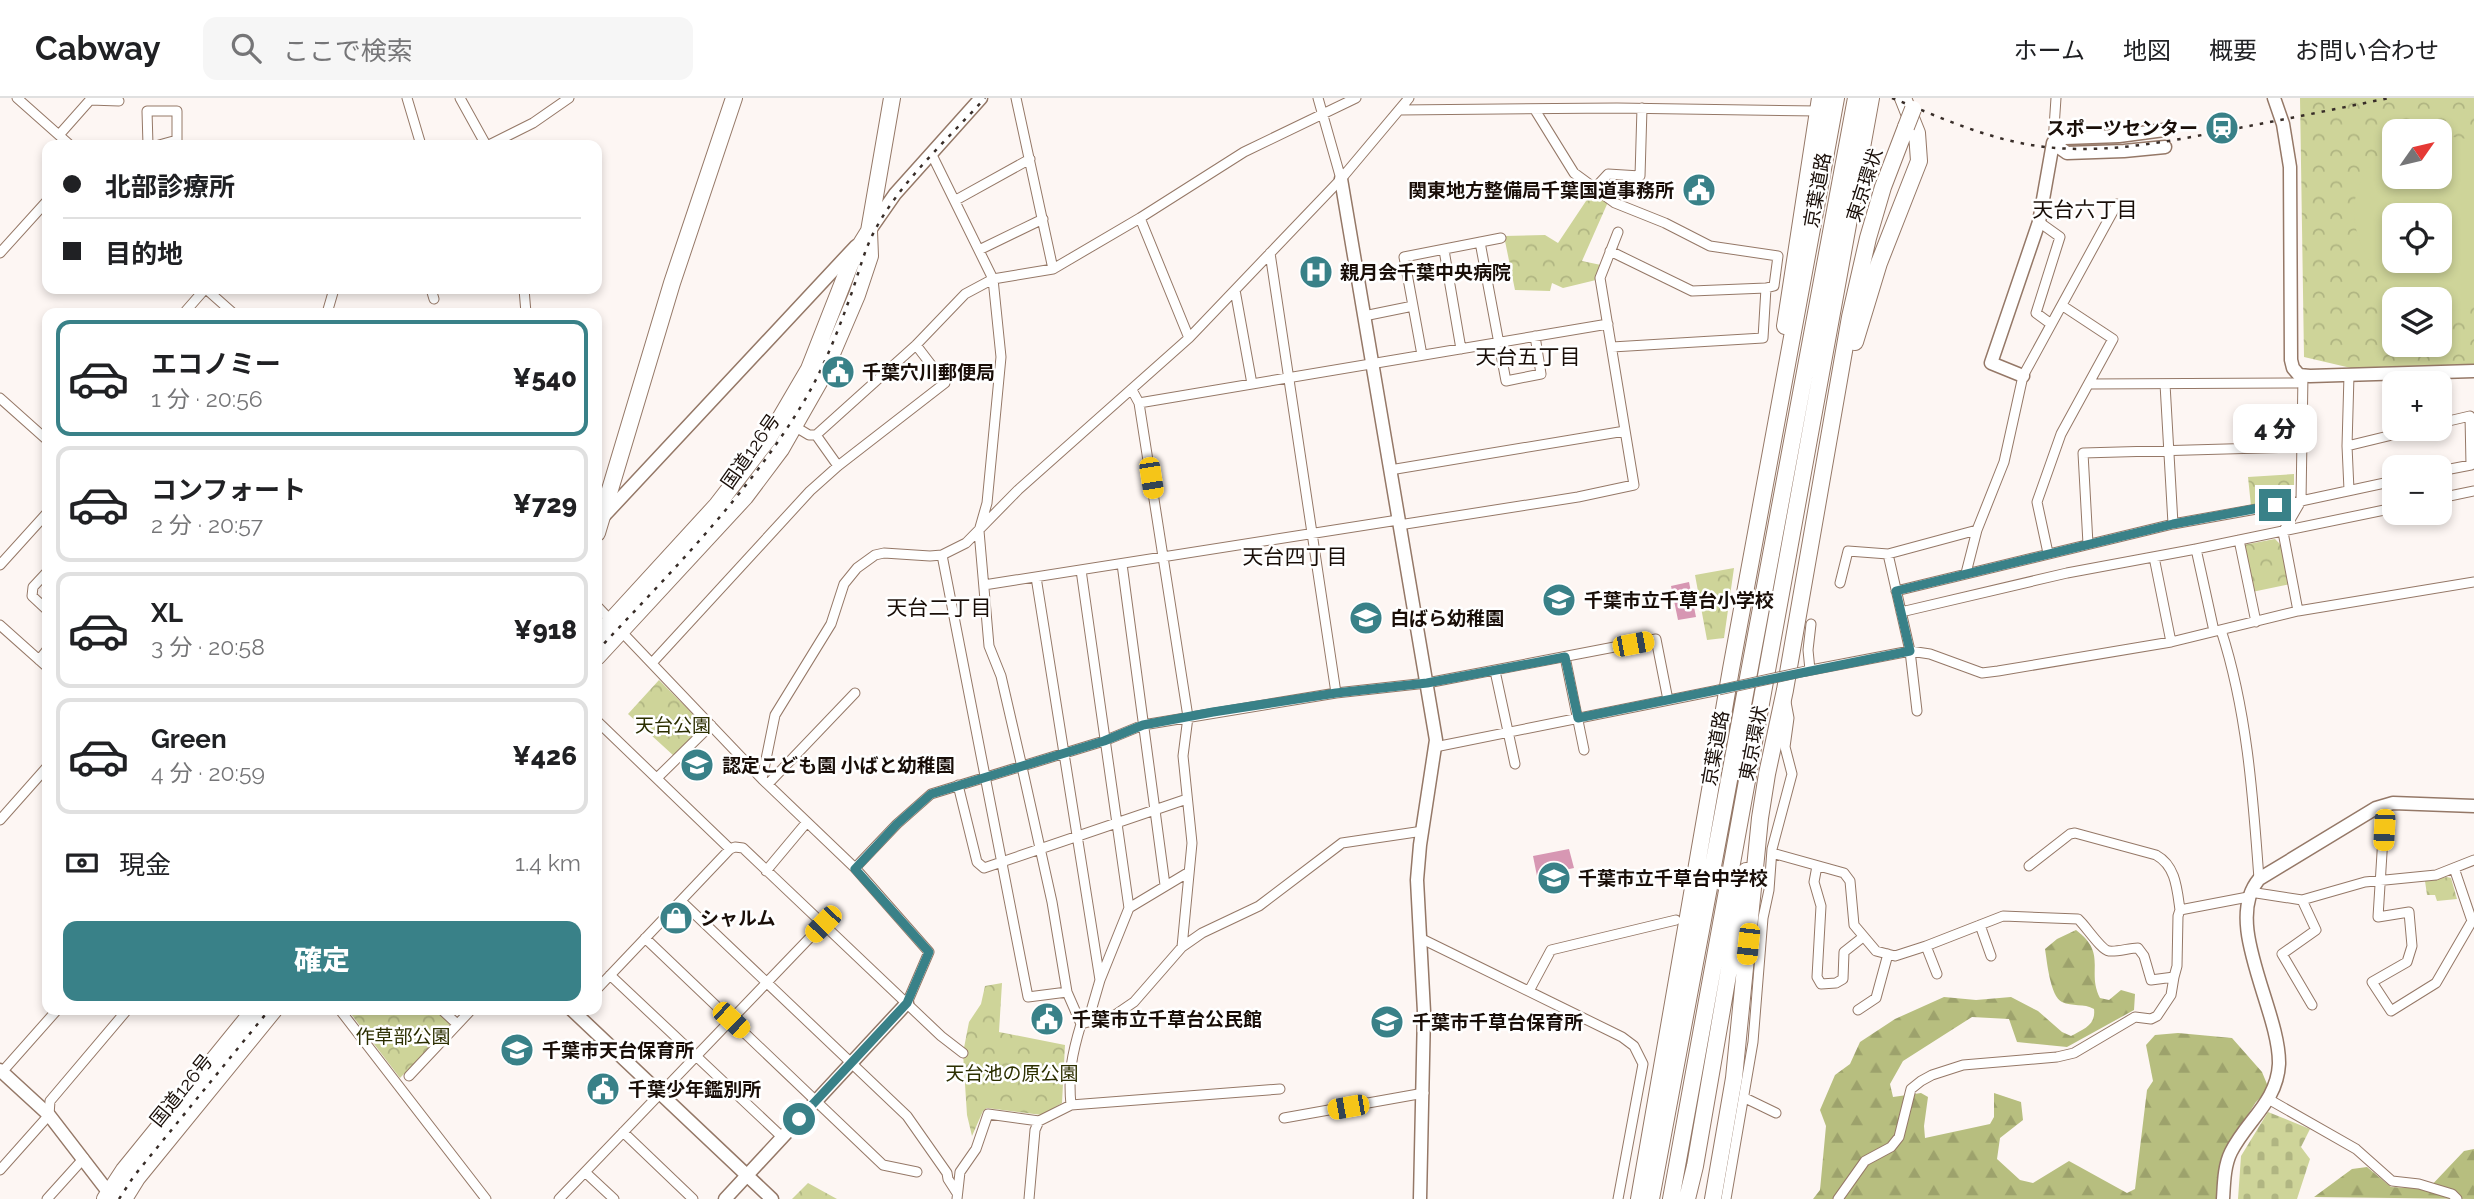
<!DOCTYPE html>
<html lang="ja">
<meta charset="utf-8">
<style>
body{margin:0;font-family:Raleway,"Noto Sans JP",sans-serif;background:#f6f6f6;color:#202124;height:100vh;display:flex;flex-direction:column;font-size:26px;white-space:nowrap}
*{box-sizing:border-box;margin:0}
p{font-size:23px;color:#757577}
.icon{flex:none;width:38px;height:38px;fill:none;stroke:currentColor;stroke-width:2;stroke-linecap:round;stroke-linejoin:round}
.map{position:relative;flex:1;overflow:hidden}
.panel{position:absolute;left:42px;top:210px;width:560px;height:707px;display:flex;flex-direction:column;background:#fff;border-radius:14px;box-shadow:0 4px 10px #0003}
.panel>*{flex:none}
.hud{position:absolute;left:42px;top:42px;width:560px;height:154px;border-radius:14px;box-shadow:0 4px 10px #0003;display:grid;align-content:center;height:154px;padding:0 21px;background:#fff}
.needle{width:46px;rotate:56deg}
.tools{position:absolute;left:2382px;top:21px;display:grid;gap:14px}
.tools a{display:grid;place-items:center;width:70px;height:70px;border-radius:14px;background:#fff;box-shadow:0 4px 10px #0003;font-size:35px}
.end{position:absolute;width:32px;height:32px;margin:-16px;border:9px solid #398188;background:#fff;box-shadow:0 0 0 4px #fff}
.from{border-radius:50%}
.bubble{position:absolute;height:49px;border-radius:14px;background:#fff;box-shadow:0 4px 10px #0003;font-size:23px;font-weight:800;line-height:49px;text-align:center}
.car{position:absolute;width:21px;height:42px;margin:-21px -10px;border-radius:9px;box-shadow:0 0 5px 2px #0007;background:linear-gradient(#f5c518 24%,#345 0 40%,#f5c518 0 76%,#345 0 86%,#f5c518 0)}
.hud b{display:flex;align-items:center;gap:24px;height:66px;font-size:26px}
.hud b+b{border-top:2px solid #e0e0e0}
.hud i{width:18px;height:18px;background:#202124}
ul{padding:12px 0 0;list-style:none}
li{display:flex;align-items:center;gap:21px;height:116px;margin:0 14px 10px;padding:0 7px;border:4px solid #e0e0e0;border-radius:14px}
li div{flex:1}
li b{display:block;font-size:26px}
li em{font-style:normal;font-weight:800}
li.on{border-color:#398188}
li>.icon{width:63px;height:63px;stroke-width:1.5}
.pay{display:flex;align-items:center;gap:18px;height:77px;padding:0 21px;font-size:26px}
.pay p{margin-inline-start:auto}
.primary-button{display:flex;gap:14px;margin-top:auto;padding:14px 21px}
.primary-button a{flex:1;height:80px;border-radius:14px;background:#398188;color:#fff;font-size:28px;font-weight:800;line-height:80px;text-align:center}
header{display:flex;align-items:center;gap:42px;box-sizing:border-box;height:98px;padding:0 35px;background:#fff;border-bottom:2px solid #e0e0e0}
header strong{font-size:33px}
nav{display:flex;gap:38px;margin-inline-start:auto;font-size:24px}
.search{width:490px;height:63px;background:#f6f6f6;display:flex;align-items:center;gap:18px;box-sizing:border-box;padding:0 24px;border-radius:14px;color:#757577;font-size:26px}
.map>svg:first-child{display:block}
.forest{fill:url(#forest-firs)}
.cemetery{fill:url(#cemetery-stones)}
.park{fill:url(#park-crowns);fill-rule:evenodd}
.garden{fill:#ced499;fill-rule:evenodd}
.water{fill:#d797b3}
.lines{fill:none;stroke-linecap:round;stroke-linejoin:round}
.street-casing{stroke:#957867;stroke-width:11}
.secondary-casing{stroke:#957867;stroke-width:15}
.highway-casing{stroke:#957867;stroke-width:18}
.street{stroke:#fff;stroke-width:9}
.secondary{stroke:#fff;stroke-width:12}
.highway{stroke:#fff;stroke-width:16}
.rail{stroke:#382d28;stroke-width:2.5;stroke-dasharray:3.5 7;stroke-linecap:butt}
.street-bridge-casing{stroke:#957867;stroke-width:11;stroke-linecap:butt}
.highway-bridge-casing{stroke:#957867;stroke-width:18;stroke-linecap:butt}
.street-bridge{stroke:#fff;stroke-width:9}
.highway-bridge{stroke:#fff;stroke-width:16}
.route{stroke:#398188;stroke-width:9}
.labels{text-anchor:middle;stroke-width:5;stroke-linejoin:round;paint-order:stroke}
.poi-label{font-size:19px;font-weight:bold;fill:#190e08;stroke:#fff;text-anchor:start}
.street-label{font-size:19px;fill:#190e08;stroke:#fff}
.park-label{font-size:19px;fill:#2c2f00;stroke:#fff}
.neighbourhood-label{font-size:21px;fill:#190e08;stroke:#fff}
</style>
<header>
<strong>Cabway</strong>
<div class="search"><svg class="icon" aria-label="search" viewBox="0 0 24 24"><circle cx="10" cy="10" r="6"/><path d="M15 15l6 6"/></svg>ここで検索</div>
<nav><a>ホーム</a><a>地図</a><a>概要</a><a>お問い合わせ</a></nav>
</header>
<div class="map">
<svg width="2474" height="1101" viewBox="0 0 2474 1101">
<defs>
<pattern id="forest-firs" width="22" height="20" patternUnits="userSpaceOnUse" patternTransform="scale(1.75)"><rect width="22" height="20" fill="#b7be7f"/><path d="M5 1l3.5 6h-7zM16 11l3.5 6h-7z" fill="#9da26c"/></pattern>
<pattern id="cemetery-stones" width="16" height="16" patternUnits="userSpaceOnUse" patternTransform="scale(1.75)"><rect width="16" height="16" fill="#ced499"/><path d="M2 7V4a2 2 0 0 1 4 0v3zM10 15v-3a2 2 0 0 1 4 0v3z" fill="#b0b582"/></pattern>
<pattern id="park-crowns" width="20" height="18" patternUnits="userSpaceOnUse" patternTransform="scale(1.75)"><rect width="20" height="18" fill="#ced499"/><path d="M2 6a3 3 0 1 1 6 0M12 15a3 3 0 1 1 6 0" fill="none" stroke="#b0b582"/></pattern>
</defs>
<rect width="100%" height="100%" fill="#fdf6f3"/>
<path class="forest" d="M2076 832C2108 856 2086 873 2100 900L2109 902 2121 892 2135 896 2134 912 2067 949 2017 944 2009 921 1972 919 1903 963 1890 986 1893 999 1921 995 1928 999 1924 1028 1925 1040 1990 1026 1994 1019V995L2021 1004 2023 1022 2000 1040 1997 1061 2020 1082 2033 1085 2069 1063 2127 1095 2135 1091 2147 992 2153 983 2146 947 2155 937 2178 935 2232 940 2262 974 2269 991 2256 1004 2233 1040 2220 1101H1813L1820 1092 1826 1028 1820 1012 1835 977 1850 966 1860 944 1895 921 1944 899 1976 902 2011 899 2038 913 2062 934 2071 938C2084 931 2096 927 2094 911 2084 905 2072 909 2062 904 2050 898 2047 863 2045 851L2057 841Z
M2474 1051V1101L2314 1099 2352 1071 2367 1069 2391 1089 2428 1091 2464 1053Z"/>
<path class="cemetery" d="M2268 1014 2310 1031 2301 1049 2310 1061 2297 1101H2238L2241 1058Z"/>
<path class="park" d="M2300 0H2474V268L2351 270 2304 259ZM2394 33H2440V79H2394ZM2394 117H2440V163H2394ZM2394 201H2440V247H2394Z
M1592 94 1608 104 1582 163 1601 167 1596 182 1563 190 1552 185 1550 193 1515 192 1504 138 1545 137 1558 145Z
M2294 376V396L2290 400 2251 408 2248 379Z
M2275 441 2280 446 2291 486 2252 494 2243 447Z
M1734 470 1724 540 1707 542 1695 477Z
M659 582 704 627V632L674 658 628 616Z
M2447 779 2451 780 2457 801 2437 803 2435 797H2427L2425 783Z
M1002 885 999 934 1065 947 1062 1005 1042 1017 987 1010 983 1013 972 1038 967 1017 963 955 969 924 981 906 985 888Z
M348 912H439L451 922V928L400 980Z
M808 1085 837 1101H792Z"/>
<path class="garden" d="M2440 37 2474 42V209L2450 213 2440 212V201H2403C2349 153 2331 94 2394 44V79H2440ZM2394 117H2440V163H2394Z"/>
<path class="water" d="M1689 484 1696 519 1678 522 1671 488Z
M1569 751 1574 770 1537 778 1533 758Z"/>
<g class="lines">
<defs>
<path id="street" d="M17 0 70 47
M407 0 421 47
M460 0 486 47
M1016 0 1053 171
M1318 0 1341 81
M1399 12 1617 10 1818 13
M1535 12 1574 75 1615 105 1665 125 1710 148 1778 158 1774 188 1766 190
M59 37 90 2 119 3
M2053 45 2056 0
M148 47 147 13H177V42L159 47
M489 47 533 25 569 0
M931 55 993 181 1001 259 987 405 979 433 989 548 1001 578 1022 669 1052 804 1067 894 1081 926C1072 956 1068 976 1071 1007
M1594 91 1608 76 1640 78 1642 10
M956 102 1030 61
M1140 120 1189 240
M2039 124 2060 139 2036 215 2051 226
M1480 144 1506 283 1541 276 1535 238
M979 152 1043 121
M1444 152 1461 251
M1610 153 1692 193 1766 190 1763 240 1612 249
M0 155 47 103
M1270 155 1336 595
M206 191 233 215
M431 191 434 201
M524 191 526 215
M1235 192 1252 286
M184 215 205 191
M327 215 334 191
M1364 218 1413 208
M1422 257 1404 159 1501 140
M2429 274V285
M2349 277 2347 348 2349 392
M2089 286 2297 285 2303 277 2301 403 2283 434 2298 513
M2165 286 2173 426
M1132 292 1139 305 1188 619 1183 658 1192 745 1182 849
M0 300 47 342
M1139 305 1608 226
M2440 325 2470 318 2471 367 2440 373
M794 328 809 337H816L916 247 965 196 993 181 1053 171 1140 120 1244 54 1356 0
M816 337 838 368
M2347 348 2417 331
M1390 372 1625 333
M2440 400 2474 393
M1399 427 1578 399 1634 387 1600 180 1618 134
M2239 442 2256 524
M2088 446 2083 355 2301 349
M2196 451 2214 533
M2048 455 2037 404 2061 336 2113 241 2063 208
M1888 456 1910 553 1917 613
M942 457 1028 899 1067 894
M2154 459 2171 544
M1122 466 1165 787
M0 467 47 415
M1081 472 1129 810 1100 882 1091 913 1081 926
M47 474 33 489 32 498 47 512
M1966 475 1977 432 2004 364 2023 278 2117 106
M1036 479 1100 882
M1840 485 1848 453 1888 456 1977 432
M984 487 1398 422
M1896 493 2173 426 2301 403 2394 383
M597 508 762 681 855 770 929 854 907 905
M1901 514 2067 475 2196 451 2394 410
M0 527 47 569
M2221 532C2247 612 2253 698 2259 781
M1565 559 1584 652
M39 562 47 552
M652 565 810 393 838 368 945 285 916 247
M1810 572 1808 552 1811 526
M1495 573 1515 666
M1806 573 1910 553 1930 556 1982 575 1998 573 2171 544 2298 513 2474 484
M597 623 730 751
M1435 649 1719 592
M657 680 711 627
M762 681 775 617 831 526 844 486 857 470 875 457 884 455 930 458 942 457 966 445 1018 392 1189 240 1341 81 1409 0
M768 686 855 595
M958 687 977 764 984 770 1187 701
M2385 707 2378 819 2409 814 2412 848 2407 864 2372 884 2391 913 2436 885 2472 823 2454 770
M0 722 47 669
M1772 755 1844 775 1850 783 1854 827 1876 853 1895 858 1926 848 2003 818 2078 821C2086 828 2101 852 2109 853 2118 854 2129 850 2138 850L2144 858 2151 882 2174 879 2177 868 2178 818 2180 812 2248 799
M1817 768 1814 784 1821 808 1817 879 1821 886 1836 885 1843 881 1844 854 1863 839
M2029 768 2070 736 2075 735 2156 757C2176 768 2177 791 2180 812
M855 770 897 726 931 696 1104 643 1143 627 1336 595 1427 585 1656 541 1668 602
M766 773 807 724
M2250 794 2302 802 2365 784 2436 777 2474 762
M2302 802 2316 832 2282 856 2312 907
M681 803 907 1018 947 1075 948 1081 957 1095
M1129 810 1189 774
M1980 827 1991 858
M645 840 883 1067 917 1074
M1420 840 1622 939 1634 948 1643 966 1618 1101
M1926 848 1937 876
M610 877 782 1039
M597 891 730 751 735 749 743 750 941 938 963 955
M1529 893 1551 852 1676 822
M340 912 486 1101
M442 912 457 926
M1858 912 1876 900 1888 856
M1081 926 1115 917 1134 904 1182 849 1202 835 1259 808 1342 745 1423 733
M2 974 57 912
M409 978 471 912
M1745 1000 1776 1015
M2270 1002 2356 1051 2392 1083 2419 1086 2452 1096 2457 1101
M1284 1020 1424 995
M623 1034 693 1101
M0 1072 49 1017 50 1003 127 912
M585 1074 614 1101
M47 1101 84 1060
M559 1101 823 826
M957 1101 960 1074 976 1051 988 1016 1039 1023 1071 1007 1280 991
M1029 1101 1035 1032 1039 1023
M1726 1101 1753 944 1763 820 1769 792 1772 751 1792 676 1785 649 1789 620 1786 604
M1838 1101 1865 1063 1891 1049 1899 1039 1911 991 1921 983 1932 977 1963 967 2057 959 2074 955 2135 919 2151 921 2157 918 2171 897 2174 879"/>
<path id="secondary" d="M2274 0 2283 26 2290 69 2291 262 2293 270 2299 277 2310 278 2474 273
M2053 45 2067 55 2124 53 2165 49
M2053 45 2065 40 2119 38 2164 32
M1341 81 1436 642 1420 747 1417 782 1424 914 1420 1101
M872 129 895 96 981 0
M2023 278 1991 265 2039 124 2053 45
M603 419 856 148
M572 912 772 1101
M0 972 49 1017 109 1095 114 1099
M725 1101 907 905
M2223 1101C2224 1086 2224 1068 2231 1054 2247 1022 2277 1004 2279 966 2280 912 2222 825 2259 781L2376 710 2393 705 2474 708"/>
<path id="highway" d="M1785 228 1820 0
M1855 244 1879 165 1919 63 1917 35 1903 0
M597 435 672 185 734 0
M597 538 717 407 768 341 809 271 853 159 869 133
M597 559 745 399 781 351 822 279 857 197 870 158 869 133 892 0
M105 1101 124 1072 254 912
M124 1101 137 1080 274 912
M1639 1101 1731 571 1836 0
M1651 1101 1856 0
M1671 1101C1739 734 1801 366 1871 0
M1687 1101 1695 1068 1746 773
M1713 1101 1734 980 1760 720 1767 676 1785 592 1850 219 1868 140 1883 89 1906 29"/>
</defs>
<use href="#street" class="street-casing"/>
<use href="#secondary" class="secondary-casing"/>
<use href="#highway" class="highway-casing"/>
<use href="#street" class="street"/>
<use href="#secondary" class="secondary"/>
<use href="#highway" class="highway"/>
<path class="rail" d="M1892 0C1939 19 1987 41 2038 48 2101 57 2166 44 2228 32 2282 22 2336 11 2389 0
M597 553C670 475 747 398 803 305 824 270 838 233 852 194 859 174 864 153 874 134 899 85 948 41 985 0
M119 1101 134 1078 269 912"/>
<defs>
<path id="street-bridge" d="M1719 592 1806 573"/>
<path id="highway-bridge" d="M1906 29 1913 11"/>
</defs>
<use href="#street-bridge" class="street-bridge-casing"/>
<use href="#highway-bridge" class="highway-bridge-casing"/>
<use href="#street-bridge" class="street-bridge"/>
<use href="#highway-bridge" class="highway-bridge"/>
</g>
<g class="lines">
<path class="route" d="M799 1021 907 905 929 854 855 771 897 726 931 696 1104 643 1143 627 1213 614 1336 595 1427 585 1565 559 1578 620 1910 553 1896 493 2173 426 2275 407"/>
</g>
<defs>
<symbol id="station-disc" viewBox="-11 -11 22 22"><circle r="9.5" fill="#398188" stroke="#fff"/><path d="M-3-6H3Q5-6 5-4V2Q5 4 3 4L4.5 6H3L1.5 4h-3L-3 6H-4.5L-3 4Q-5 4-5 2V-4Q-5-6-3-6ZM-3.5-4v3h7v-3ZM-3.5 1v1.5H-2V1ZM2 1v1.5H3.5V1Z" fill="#fff"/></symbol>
<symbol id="civic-disc" viewBox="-11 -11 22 22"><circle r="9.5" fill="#398188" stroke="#fff"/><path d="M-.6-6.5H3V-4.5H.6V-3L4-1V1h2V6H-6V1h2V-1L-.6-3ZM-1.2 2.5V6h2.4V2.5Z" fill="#fff"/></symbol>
<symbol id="hospital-disc" viewBox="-11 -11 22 22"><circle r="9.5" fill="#398188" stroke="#fff"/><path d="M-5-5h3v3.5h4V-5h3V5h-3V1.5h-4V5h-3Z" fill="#fff"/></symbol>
<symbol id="school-disc" viewBox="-11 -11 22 22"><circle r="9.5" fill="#398188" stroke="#fff"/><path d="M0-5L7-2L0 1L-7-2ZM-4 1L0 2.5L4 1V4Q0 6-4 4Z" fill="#fff"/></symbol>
<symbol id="shop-disc" viewBox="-11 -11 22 22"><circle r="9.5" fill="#398188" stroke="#fff"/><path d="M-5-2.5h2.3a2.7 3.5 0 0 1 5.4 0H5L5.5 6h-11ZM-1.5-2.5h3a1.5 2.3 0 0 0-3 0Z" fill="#fff"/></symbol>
</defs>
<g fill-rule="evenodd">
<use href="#station-disc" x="2203" y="11" width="38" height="38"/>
<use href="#civic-disc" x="1680" y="73" width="38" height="38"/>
<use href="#hospital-disc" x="1297" y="155" width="38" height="38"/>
<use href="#civic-disc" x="819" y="255" width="38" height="38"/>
<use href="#school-disc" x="1540" y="483" width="38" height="38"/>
<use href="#school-disc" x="1347" y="501" width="38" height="38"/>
<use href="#school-disc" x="678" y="648" width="38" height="38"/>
<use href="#school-disc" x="1535" y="761" width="38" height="38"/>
<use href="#shop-disc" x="657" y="801" width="38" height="38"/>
<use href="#civic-disc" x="1028" y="902" width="38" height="38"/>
<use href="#school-disc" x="1368" y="905" width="38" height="38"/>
<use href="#school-disc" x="498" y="933" width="38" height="38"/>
<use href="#civic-disc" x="584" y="972" width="38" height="38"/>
</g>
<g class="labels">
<g class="poi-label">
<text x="2198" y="37" text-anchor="end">スポーツセンター</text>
<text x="1674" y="99" text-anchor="end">関東地方整備局千葉国道事務所</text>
<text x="1340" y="181">親月会千葉中央病院</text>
<text x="862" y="281">千葉穴川郵便局</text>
<text x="1584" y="509">千葉市立千草台小学校</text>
<text x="1390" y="527">白ばら幼稚園</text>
<text x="722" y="674">認定こども園 小ばと幼稚園</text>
<text x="1578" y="787">千葉市立千草台中学校</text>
<text x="700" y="827">シャルム</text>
<text x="1072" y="928">千葉市立千草台公民館</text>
<text x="1412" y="931">千葉市千草台保育所</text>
<text x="542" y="959">千葉市天台保育所</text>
<text x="628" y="998">千葉少年鑑別所</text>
</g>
<g class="street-label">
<text transform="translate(1864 87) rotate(-72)" y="7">東京環状</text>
<text transform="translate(1817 92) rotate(-80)" y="7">京葉道路</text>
<text transform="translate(750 353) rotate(-55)" y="7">国道126号</text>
<text transform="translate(1753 645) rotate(-79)" y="7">東京環状</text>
<text transform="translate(1715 650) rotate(-80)" y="7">京葉道路</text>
<text transform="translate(181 992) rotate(-51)" y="7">国道126号</text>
</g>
<g class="park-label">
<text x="673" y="634">天台公園</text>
<text x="403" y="945">作草部公園</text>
<text x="1012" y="982">天台池の原公園</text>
</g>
<g class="neighbourhood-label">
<text x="2085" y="119">天台六丁目</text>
<text x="1528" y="266">天台五丁目</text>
<text x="1295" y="466">天台四丁目</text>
<text x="939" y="517">天台二丁目</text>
</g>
</g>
</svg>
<div class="tools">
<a><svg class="needle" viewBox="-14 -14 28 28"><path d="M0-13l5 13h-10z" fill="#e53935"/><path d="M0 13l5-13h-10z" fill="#757577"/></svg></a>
<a><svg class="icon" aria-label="locate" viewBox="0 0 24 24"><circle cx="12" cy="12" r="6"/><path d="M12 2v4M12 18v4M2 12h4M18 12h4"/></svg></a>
<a><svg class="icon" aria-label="layers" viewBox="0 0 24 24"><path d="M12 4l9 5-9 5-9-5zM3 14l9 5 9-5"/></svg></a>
<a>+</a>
<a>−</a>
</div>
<i class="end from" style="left:799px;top:1021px"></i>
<i class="end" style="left:2275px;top:407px"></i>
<div class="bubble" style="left:2233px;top:306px;width:84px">4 分</div>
<i class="car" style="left:1151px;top:380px;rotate:171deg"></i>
<i class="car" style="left:1633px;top:546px;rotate:79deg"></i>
<i class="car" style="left:2384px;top:732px;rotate:183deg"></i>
<i class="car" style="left:823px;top:826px;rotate:224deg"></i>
<i class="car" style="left:1748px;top:846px;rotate:186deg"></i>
<i class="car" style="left:731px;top:922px;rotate:133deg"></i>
<i class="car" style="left:1348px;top:1009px;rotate:260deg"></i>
<div class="hud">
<b><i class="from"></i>北部診療所</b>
<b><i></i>目的地</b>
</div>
<section class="panel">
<ul>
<li class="on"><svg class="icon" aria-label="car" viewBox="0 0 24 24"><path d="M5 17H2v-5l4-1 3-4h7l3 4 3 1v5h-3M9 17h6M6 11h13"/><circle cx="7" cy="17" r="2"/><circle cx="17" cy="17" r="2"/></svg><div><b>エコノミー</b><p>1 分 · 20:56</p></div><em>¥540</em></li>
<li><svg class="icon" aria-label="car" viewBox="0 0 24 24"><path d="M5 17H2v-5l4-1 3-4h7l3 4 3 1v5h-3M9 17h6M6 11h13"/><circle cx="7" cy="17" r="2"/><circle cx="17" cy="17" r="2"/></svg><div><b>コンフォート</b><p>2 分 · 20:57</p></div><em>¥729</em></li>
<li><svg class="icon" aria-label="car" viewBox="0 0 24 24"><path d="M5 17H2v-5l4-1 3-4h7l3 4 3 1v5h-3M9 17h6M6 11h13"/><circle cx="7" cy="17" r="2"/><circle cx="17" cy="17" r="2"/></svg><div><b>XL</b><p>3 分 · 20:58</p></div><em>¥918</em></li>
<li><svg class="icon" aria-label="car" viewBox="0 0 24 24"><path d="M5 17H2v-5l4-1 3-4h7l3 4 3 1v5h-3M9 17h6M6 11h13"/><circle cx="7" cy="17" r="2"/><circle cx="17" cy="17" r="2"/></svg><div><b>Green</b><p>4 分 · 20:59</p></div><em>¥426</em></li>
</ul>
<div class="pay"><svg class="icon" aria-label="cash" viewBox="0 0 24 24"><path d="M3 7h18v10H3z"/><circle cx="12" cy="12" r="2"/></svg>現金<p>1.4 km</p></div>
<div class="primary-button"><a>確定</a></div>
</section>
</div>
